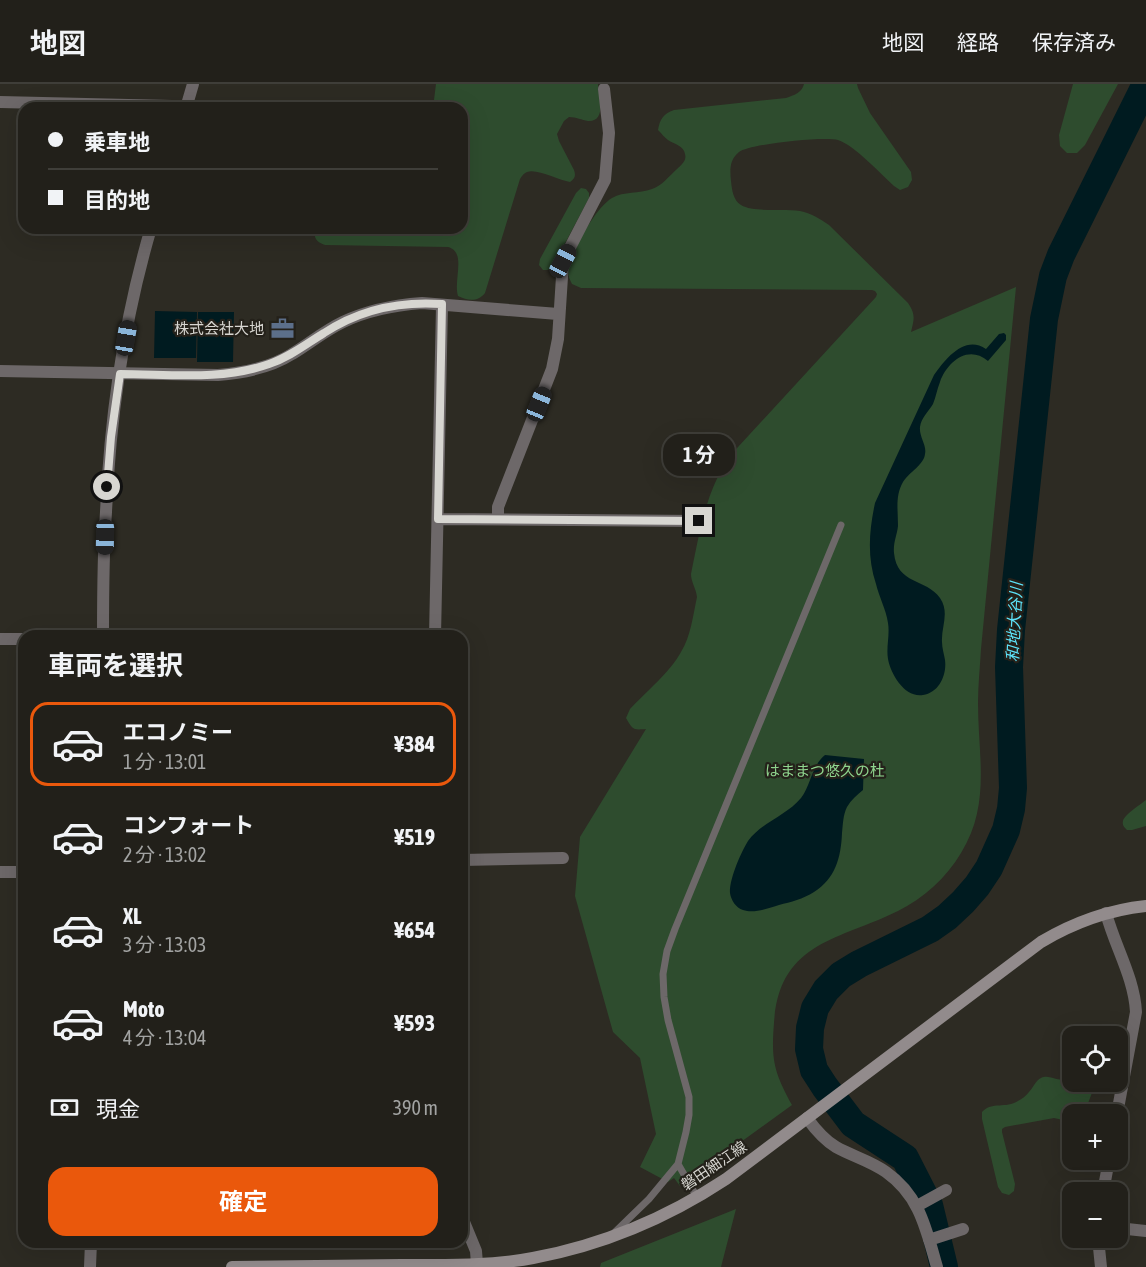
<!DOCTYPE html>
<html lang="ja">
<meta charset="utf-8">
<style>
body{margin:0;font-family:"Asap Condensed","Noto Sans JP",sans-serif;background:#2e2d27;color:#f1f3f6;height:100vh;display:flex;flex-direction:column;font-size:22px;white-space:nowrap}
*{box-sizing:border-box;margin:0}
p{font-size:20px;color:#a2a3a2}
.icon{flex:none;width:33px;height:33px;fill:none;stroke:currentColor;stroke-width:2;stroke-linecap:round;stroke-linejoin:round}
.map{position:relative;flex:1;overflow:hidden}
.drawer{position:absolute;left:18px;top:546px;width:450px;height:618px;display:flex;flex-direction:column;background:#22201a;border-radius:18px;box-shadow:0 6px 24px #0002,0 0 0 2px #3f3e39}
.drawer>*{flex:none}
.banner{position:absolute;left:18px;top:18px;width:450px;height:132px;border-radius:18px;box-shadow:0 6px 24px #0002,0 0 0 2px #3f3e39;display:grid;align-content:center;height:132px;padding:0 30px;background:#22201a}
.tools{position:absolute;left:1062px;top:942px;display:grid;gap:12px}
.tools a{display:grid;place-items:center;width:66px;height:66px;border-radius:12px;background:#22201a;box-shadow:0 6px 24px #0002,0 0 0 2px #3f3e39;font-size:30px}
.end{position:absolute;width:27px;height:27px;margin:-14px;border:8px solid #d7d6d1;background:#111;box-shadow:0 0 0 3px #111}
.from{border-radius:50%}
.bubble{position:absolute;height:42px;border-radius:18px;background:#22201a;box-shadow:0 6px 24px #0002,0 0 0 2px #3f3e39;font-size:20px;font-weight:700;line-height:42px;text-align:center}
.car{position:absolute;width:18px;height:36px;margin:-18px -9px;border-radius:8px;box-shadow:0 0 4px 2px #0007;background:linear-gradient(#222 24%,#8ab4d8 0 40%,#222 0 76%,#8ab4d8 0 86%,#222 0)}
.banner b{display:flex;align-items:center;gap:21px;height:57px;font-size:22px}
.banner b+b{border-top:2px solid #3f3e39}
.banner i{width:15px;height:15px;background:#f1f3f6}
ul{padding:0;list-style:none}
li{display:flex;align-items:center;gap:18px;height:84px;margin:0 12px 9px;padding:0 18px;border:3px solid transparent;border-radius:18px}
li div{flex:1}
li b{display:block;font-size:22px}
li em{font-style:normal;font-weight:700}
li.selected{border-color:#ea580c}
li>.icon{width:54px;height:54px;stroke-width:1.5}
h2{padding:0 30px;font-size:27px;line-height:72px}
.pay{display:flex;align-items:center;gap:15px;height:66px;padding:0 30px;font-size:22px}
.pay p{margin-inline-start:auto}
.button{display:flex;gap:12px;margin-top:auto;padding:12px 30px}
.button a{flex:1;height:69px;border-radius:18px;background:#ea580c;color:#fff;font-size:24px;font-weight:700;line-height:69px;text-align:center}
header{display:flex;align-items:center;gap:36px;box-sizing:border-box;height:84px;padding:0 30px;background:#22201a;border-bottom:2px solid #3f3e39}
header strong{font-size:28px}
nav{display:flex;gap:33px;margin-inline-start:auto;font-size:21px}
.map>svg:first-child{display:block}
.green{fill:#2e4c2e}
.water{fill:#001b20}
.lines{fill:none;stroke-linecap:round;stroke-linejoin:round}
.river{stroke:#001b20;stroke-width:28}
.service{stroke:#6d6869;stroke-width:7}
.minor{stroke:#6d6869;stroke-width:12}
.tertiary{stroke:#6d6869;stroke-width:12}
.secondary{stroke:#928b8c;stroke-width:12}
.route{stroke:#d7d6d1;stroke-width:8}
.labels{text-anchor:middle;stroke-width:4.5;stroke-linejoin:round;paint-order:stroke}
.poi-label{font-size:15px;fill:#d7d6d1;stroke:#24211a;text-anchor:end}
.park-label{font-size:15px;fill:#8fd58e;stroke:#24211a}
.street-label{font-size:15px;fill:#d7d6d1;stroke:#24211a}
.water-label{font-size:16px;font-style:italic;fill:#5de4fb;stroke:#24211a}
</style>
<header>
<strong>地図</strong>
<nav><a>地図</a><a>経路</a><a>保存済み</a></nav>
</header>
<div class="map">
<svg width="1146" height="1183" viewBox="0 0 1146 1183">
<rect width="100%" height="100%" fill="#2d2b23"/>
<path class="green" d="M436 0H598C599 11 607 38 588 37 582 36 576 33 569 33L564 37 557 50 559 57 574 86C576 92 575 94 570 98 559 96 536 84 527 88 523 90 522 92 520 95L485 209C478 218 468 217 458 212 453 196 467 168 448 163L325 161C316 158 314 154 314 144H462V24H433Z
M804 0H857L858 4 870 29 911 88 912 96 908 103 900 106 894 102C881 90 854 61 838 56 824 52 749 60 739 68 729 76 730 87 731 97 732 106 733 116 741 121 754 129 784 124 800 127 811 129 820 135 829 141L908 219C916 231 914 235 911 248L1016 203 981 565C980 583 978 601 978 619 978 672 991 721 961 769 946 794 924 814 898 827 839 856 779 858 774 939 771 976 774 988 792 1021L680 1102 674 1094 668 1098 640 1083 656 1050 640 974 613 948 575 812 580 753 646 645C633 646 633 646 626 634L630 625C645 609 671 587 681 568 691 552 693 531 697 513 696 504 691 498 691 490 698 456 706 406 727 378 730 373 734 368 738 363L876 213 877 210 875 207 872 206 581 204 572 200C570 196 568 192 568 187 570 169 596 123 612 114 624 107 639 110 652 105 662 102 669 92 677 85 681 81 687 77 685 70 684 62 674 60 668 56 664 53 662 50 658 46 660 35 663 30 674 26L786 14C794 11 802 9 804 0Z
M1073 0H1118L1085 61 1077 69H1067L1060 62 1059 51Z
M581 104 586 105 589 109V114L553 182 548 186H543L539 181 540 175 576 109Z
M1146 716V742L1132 746H1127C1124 743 1122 741 1123 737 1124 731 1141 720 1146 716Z
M1072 989V998H1096L1084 1030H1072V1038L1054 1034 1005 1043 1002 1045V1048L1015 1100 1014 1107 1009 1111 1002 1109 998 1103 982 1035V1028C992 1017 1006 1025 1018 1017 1022 1015 1026 1012 1029 1008 1033 1004 1036 996 1041 994 1053 989 1058 1003 1072 989Z
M736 1125 721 1183H600L601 1179Z"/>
<path class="water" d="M155 227 197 228 196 274H154Z
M198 228H234L233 278H197Z
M1004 249 1006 251V256L988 277C968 260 947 278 940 298 937 305 936 313 933 320 928 328 921 334 920 343 919 353 927 361 925 370 924 381 909 388 903 398 895 412 898 426 898 442 897 451 893 459 894 469 897 501 926 494 940 514 950 529 941 543 942 558 942 564 944 570 945 576 947 591 939 609 923 611 905 614 891 591 888 575 886 563 890 551 888 539 886 525 879 513 876 500 867 473 869 447 875 419L934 291C945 275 965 250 986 265L999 250Z
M825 671 864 675 863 706C857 711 851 716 847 723 843 731 843 740 842 749 841 774 835 795 814 808 803 815 791 818 779 821 769 824 754 830 743 826 736 824 731 816 730 809 729 796 741 768 748 757 762 738 786 732 801 714 811 701 812 681 825 671Z"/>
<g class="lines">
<path class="river" d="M944 1183 929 1121 905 1074 853 1040 825 1003 814 986 809 965 810 944 815 924 826 906 841 891 859 880 930 845 947 833 963 818 977 802 989 784 1006 746 1011 725 1013 704 1009 583 1011 546 1044 235 1053 192 1061 171 1146 0"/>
<path class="service" d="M678 1080 697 1113
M615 1148 649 1115 678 1080 686 1048 689 1031V1013L668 936 664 913 663 890 667 867 675 845 841 441"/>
<path class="minor" d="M0 18 172 22 178 24
M0 287 218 291C243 289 270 284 292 270 309 260 324 247 343 238 368 226 395 221 422 219L558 230
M438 435 699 437
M498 435V423L552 285 558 255 563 177 605 96 609 49 604 5
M435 552 442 221
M0 555H24
M462 776 563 774
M0 788H24
M1106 829C1115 863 1134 893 1136 928L1117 1030
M807 1034C815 1045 824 1056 836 1063 852 1072 871 1077 886 1088 920 1112 926 1145 937 1183
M1103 1108 1109 1076
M917 1122 946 1106
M462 1133 476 1167 477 1180
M1118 1144 1146 1147
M1098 1154 1101 1183
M929 1156 963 1145"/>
<path class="tertiary" d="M186 24 193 0
M103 552C103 511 103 470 106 428 110 333 124 236 151 144
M90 1183 91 1158"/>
<path class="secondary" d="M232 1183C288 1182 345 1182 401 1181 445 1181 490 1182 533 1174 603 1161 667 1134 726 1095L1041 858C1073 839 1108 826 1146 822"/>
</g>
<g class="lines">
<path class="route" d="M107 403 111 353 120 290C169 290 221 297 269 280 290 273 306 260 324 249 359 226 400 217 442 220L438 435 699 437"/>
</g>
<defs>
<symbol id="office-bare" viewBox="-9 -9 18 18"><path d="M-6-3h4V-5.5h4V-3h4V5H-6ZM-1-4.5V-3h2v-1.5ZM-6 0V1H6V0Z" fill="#5c6f8a" stroke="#24211a" stroke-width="2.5" paint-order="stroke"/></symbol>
</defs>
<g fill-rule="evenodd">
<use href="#office-bare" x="266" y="228" width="33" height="33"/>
</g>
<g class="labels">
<g class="poi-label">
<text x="264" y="250">株式会社大地</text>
</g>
<g class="park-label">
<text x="825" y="692">はままつ悠久の杜</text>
</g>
<g class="street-label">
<text transform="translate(714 1082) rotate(-34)" y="5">磐田細江線</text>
</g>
<g class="water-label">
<text transform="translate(1014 538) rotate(-87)" y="6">和地大谷川</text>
</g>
</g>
</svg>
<div class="tools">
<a><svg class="icon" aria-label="locate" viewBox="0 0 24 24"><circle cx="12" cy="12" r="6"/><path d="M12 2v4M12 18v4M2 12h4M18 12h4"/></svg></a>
<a>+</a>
<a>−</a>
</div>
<i class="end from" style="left:107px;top:403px"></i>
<i class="end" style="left:699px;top:437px"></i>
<div class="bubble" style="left:663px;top:350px;width:72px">1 分</div>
<i class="car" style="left:563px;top:177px;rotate:28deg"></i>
<i class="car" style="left:126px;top:254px;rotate:10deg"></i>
<i class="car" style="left:539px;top:320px;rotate:22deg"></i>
<i class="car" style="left:105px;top:453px;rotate:181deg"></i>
<div class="banner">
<b><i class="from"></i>乗車地</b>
<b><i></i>目的地</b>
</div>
<section class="drawer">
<h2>車両を選択</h2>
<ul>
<li class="selected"><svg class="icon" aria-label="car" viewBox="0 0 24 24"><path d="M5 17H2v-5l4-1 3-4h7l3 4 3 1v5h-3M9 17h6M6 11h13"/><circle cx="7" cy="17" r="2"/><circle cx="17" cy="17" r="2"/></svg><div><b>エコノミー</b><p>1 分 · 13:01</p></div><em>¥384</em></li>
<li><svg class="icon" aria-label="car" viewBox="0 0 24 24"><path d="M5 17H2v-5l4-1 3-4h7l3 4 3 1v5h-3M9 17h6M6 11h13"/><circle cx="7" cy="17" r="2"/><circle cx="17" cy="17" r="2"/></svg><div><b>コンフォート</b><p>2 分 · 13:02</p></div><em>¥519</em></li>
<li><svg class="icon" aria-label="car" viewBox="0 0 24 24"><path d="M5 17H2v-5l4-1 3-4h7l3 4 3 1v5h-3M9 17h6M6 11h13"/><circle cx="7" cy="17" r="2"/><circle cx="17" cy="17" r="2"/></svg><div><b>XL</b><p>3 分 · 13:03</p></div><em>¥654</em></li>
<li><svg class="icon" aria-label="car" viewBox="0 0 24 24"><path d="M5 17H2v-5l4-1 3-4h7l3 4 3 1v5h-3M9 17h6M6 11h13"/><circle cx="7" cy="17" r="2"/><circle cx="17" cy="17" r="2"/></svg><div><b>Moto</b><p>4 分 · 13:04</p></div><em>¥593</em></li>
</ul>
<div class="pay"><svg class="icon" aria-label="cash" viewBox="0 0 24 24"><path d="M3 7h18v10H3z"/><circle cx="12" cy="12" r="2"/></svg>現金<p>390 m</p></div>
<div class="button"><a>確定</a></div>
</section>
</div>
